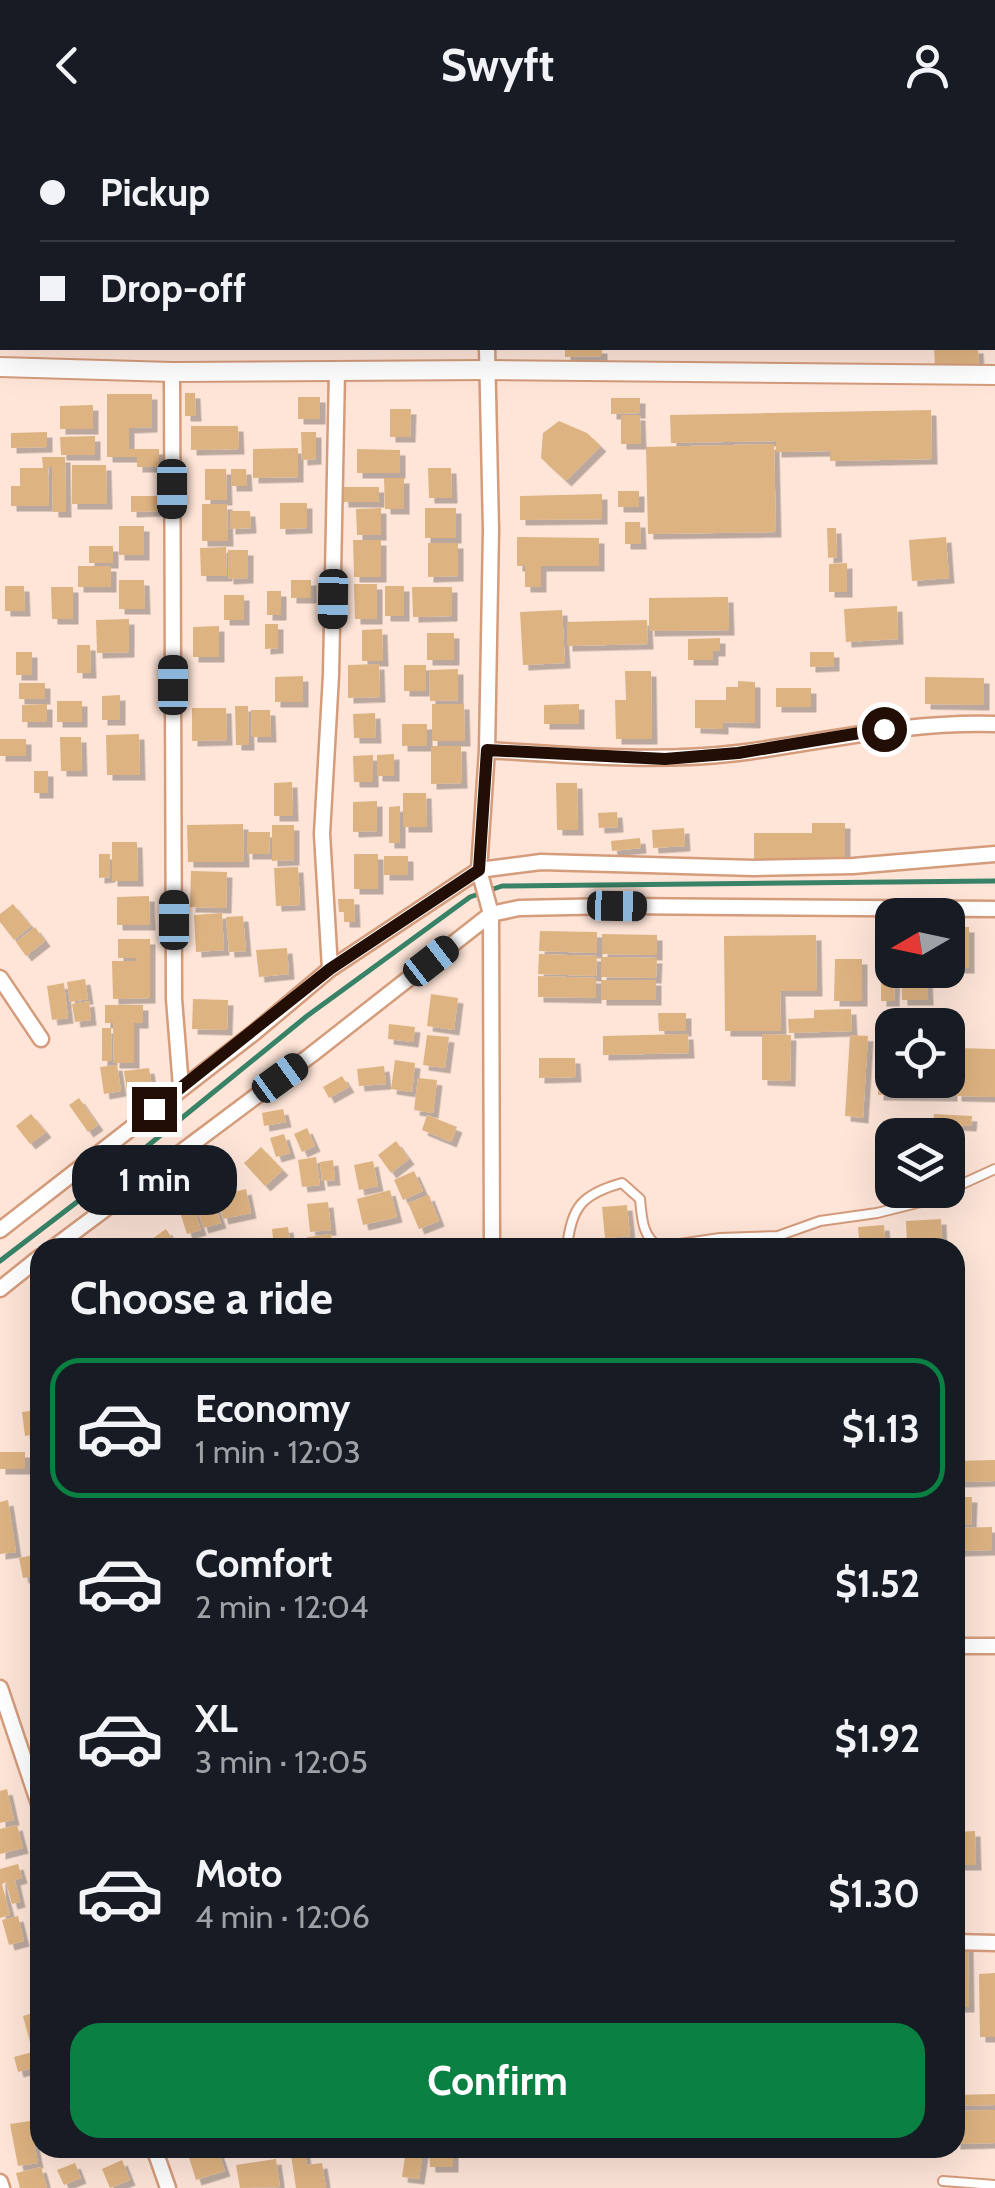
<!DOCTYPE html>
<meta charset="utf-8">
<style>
body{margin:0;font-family:Cabin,sans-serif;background:#20242c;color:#f1f3f6;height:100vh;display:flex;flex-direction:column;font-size:38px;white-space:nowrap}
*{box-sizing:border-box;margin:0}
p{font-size:32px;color:#9ea1a6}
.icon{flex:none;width:55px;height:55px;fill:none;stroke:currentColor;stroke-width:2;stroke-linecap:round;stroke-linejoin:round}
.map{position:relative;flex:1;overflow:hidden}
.sheet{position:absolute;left:30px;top:1108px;width:935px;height:920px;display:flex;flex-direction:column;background:#171b24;border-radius:30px;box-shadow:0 10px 40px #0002}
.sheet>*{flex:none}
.hud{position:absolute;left:0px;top:0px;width:995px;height:220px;box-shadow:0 10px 40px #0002;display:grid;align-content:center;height:220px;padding:0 40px;background:#171b24}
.needle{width:65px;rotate:261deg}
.controls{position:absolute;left:875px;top:768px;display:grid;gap:20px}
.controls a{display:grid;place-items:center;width:90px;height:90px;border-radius:20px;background:#171b24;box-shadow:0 10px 40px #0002;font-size:50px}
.end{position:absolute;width:45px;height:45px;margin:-22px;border:12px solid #220e04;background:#fff;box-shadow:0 0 0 5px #fff}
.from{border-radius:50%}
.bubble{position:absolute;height:70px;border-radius:30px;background:#171b24;box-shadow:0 10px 40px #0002;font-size:32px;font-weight:700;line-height:70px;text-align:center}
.car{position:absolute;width:30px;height:60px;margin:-30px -15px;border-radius:12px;box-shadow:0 0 8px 2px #0007;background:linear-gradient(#222 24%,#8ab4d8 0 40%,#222 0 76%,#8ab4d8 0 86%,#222 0)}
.hud b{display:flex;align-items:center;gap:35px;height:95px;font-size:38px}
.hud b+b{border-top:2px solid #363941}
.hud i{width:25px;height:25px;background:#f1f3f6}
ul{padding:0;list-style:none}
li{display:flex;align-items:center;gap:30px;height:140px;margin:0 20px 15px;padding:0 20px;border:5px solid transparent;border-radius:30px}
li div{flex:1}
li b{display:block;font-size:38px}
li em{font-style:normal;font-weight:700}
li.on{border-color:#0b8043}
li>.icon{width:90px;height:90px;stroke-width:1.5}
h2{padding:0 40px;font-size:45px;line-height:120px}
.cta{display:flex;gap:20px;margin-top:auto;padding:20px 40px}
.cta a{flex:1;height:115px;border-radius:30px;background:#0b8043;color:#fff;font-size:40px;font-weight:700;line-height:115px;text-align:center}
header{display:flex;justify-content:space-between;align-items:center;height:130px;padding:0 40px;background:#171b24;font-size:45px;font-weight:700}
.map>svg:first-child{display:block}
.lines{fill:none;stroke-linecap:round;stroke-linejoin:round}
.stream{stroke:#388267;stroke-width:5}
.building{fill:#deb382;filter:url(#shadow)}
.service-casing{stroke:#d59c7c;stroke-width:12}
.minor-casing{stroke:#d59c7c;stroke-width:19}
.tertiary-casing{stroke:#d59c7c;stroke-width:22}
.service{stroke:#fff;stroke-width:8}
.minor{stroke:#fff;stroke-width:14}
.tertiary{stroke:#fff;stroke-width:18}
.route{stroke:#220e04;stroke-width:12}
</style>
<header><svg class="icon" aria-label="back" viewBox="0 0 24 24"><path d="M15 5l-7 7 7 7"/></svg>Swyft<svg class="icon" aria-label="person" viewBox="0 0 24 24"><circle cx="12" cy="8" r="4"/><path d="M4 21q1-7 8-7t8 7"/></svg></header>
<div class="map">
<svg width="995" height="2058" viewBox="0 0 995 2058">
<defs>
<filter id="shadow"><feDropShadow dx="5.5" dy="5.5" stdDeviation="0" flood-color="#0004"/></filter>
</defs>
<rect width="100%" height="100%" fill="#fee5d8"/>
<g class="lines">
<path class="stream" d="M0 1131 107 1049 307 886 470 767 502 756 995 751"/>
</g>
<path class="building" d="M565 218H602V226L565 227Z
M934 218H978L979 235H935Z
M185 263H195L196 286H185Z
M107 264H152V297L129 298V319H159V337H137V327H107Z
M298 267H320V289H298Z
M611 268H640V283L611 284Z
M93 275V299H60V276Z
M390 279H411L410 307H390Z
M931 280 932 329 830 331V321L776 322V311L671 313 670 285Z
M621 285H640L641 314H621Z
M559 291 587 303 601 316 566 351 541 328 543 303Z
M191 296H238L239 319 191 320Z
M47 302V317L11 318V303Z
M301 302H316V329L302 330Z
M95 306V325H61L60 307Z
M774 314 776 402 648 404 646 317Z
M298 318V347L253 348V319Z
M357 319 400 320V343H357Z
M42 327H65L66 382H53L52 337H48L49 376H11V356H20V338H43Z
M72 335H106L107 374H72Z
M428 338H451L452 368H429Z
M205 339H226L227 370H205Z
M231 339H246L247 356H231Z
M384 348H404V379H385Z
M342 357H379V372H343Z
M618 361H639V377H618Z
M602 364V389L520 390V366Z
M131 366H158L159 381 131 382Z
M280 373H307V398L280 399Z
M202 374H227L228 411H202Z
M381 378V405H357L356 379Z
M425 378H456V408H425Z
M230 381H250L251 398 230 399Z
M625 392H640L641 414H625Z
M119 396H144V425H119Z
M827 398H836L837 427 828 428Z
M517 407 599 408V436H541V457H525V436H517Z
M946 407 949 448 912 451 909 410Z
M353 410H381V447H354Z
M428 413H458V446L428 447Z
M89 416H113V433H89Z
M226 417 227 446H201L200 418Z
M228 420H248V448L228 449Z
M847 433V462H829V434Z
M78 436H111V457H78Z
M119 450H144L145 479H119Z
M291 450H311V468H291Z
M354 454H377V489H355Z
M5 456H24L25 481H5Z
M385 456H404V486H385Z
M51 457H73V489H52Z
M412 457H452V486L413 487Z
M267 461H281V485H267Z
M224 465H244V490H224Z
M728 467 729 500 649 501V468Z
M897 476 898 509 846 512 844 479Z
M562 480 565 533 523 535 520 482Z
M129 489V522L97 523 96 490Z
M647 490 648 514 567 516V492Z
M265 494H278V518L265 519Z
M219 496V527H193V497Z
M382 499 383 531H362V500Z
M427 503H454V530H427Z
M720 508V521H713V530H688V509Z
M77 515H90L91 543H77Z
M16 522H32V545H16Z
M810 522H834V536L810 537Z
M379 534 380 567 348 568V535Z
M404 535H426V561H404Z
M458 539V570L430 571 429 540Z
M625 541H651L652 609H616L615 570H626Z
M303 546V572H275V547Z
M925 547 984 548V575L925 574Z
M738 551 755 552V593L723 592V599L695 598V570H726V557H738Z
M19 553H45V569H19Z
M776 558H811V577H776Z
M120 565V590H102V566Z
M57 571H82V592H57Z
M47 574V592H22V575Z
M432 574H464L465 611H432Z
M579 574V594H544V575Z
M235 576H248L249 615H236Z
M192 578H226L227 610 192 611Z
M251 580H270L271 607H252Z
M375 583 376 608H354L353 584Z
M402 594H427V616H402Z
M139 604 140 645H107L106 605Z
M60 607H81L82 641H61Z
M0 609H26V626H0Z
M431 616H461L462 653 431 654Z
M394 624V646H377V625Z
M373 625V652H354L353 626Z
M34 641H48V663H34Z
M292 652 293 686H274V653Z
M556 653H577L578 700H557Z
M403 663H426L427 697H403Z
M377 671V701L353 702V672Z
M400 676V713H389V677Z
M617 682 618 697 599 698 598 683Z
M812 693H845V731H754V703H812Z
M243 694 244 732H188L187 695Z
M272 695H294V730L272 731Z
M684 698 685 716 653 718 652 700Z
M247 702H270L269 724H247Z
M640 708 641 718 612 721 611 711Z
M112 712H137L138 751H112Z
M99 724H110V747L99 748Z
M354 724H378V759H354Z
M384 726H408V745H384Z
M298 737 300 775 276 776 274 738Z
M191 741 227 742 226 778 190 777Z
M149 766 150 795H117V767Z
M338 769H354L355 792H344V782H339Z
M13 774 31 796 14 810 0 792V784Z
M222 783 224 820 196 822 194 785Z
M243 786 246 821 229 822 226 787Z
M35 797 45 811 26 826 16 812Z
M950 797H969V838H950Z
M540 801 597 802V823L539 821Z
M602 804 657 805V825L602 824Z
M816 805 817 861H780L781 901H725L724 806Z
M118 809H150V868L113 869 112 831H136V828H118Z
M287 818 289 844 259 847 256 820Z
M539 824 597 826 596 846 538 844Z
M601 827 657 828 656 848 601 847Z
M835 829H862V871H834Z
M881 840H895L894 871H881Z
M901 840H927L928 870H902Z
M538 846 596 848V868L538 867Z
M85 849 88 869 70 872 67 852Z
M601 850H656V870H601Z
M64 853 68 888 52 890 47 856Z
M431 864 458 868 454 900 427 896Z
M193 869 228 870 227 900 192 899Z
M89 871 91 890 75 892 72 874Z
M105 875H143V893H134V933H114L113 893H105Z
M851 879 852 901 789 903 788 889 814 888V880Z
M658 883H686V901H659Z
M389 894 415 897 413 912 388 909Z
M102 898H111L112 931H102Z
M688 904 689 923 603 925V906Z
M762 904 791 905 790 951 762 950Z
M427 905 449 907 445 938 423 935Z
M850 905 868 906 863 988 845 986Z
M878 917H892V950H948V918H952V966L878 965Z
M956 918 995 919V967L956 966Z
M539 928H575L576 947 539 948Z
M395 930 415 933 412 962 391 959Z
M117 935 121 961 104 964 100 937Z
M384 936 386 954 359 956 357 939Z
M149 938 153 963 128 967 124 941Z
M342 946 349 957 329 968 323 957Z
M418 948 437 950 433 983 414 980Z
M79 968 98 995 88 1002 69 975Z
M283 979 286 992 264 996 262 983Z
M31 984 46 1002 30 1014 16 996Z
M934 984 972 986 971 996 933 994Z
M427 985 457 997 451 1012 422 1000Z
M307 998 315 1016 302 1022 294 1004Z
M905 1000V1005H892V1057L884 1058 880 1002Z
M284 1004 290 1023 276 1027 270 1008Z
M396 1011 409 1029 391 1043 378 1025Z
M261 1017 283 1040 265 1056 244 1033Z
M316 1027 320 1055 302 1057 298 1030Z
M333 1030 335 1050 322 1051 320 1032Z
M373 1031 378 1056 359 1060 354 1035Z
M414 1041 423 1061 403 1070 394 1050Z
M246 1059 251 1083 223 1089 217 1066Z
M210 1060 221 1093 203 1098 193 1065Z
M390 1060 397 1087 363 1095 357 1069Z
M429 1065 439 1091 419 1099 408 1073Z
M328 1072 331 1100 310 1102 307 1074Z
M193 1075 201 1100 187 1104 179 1079Z
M627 1075 630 1106 605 1108 602 1077Z
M941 1089 942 1113 907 1115 906 1091Z
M884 1095 886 1118H860L858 1097Z
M288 1097 291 1118H274L272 1099Z
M166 1099 178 1118H139Z
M331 1104 333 1118H308L307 1107Z
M37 1280 40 1303 25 1306 22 1282Z
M0 1322H25V1339H0Z
M995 1330V1351L955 1352V1331Z
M955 1367H972L971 1395H955Z
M8 1370 16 1422 0 1424V1372Z
M992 1397V1420L955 1421V1398Z
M39 1424 40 1445 23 1448 19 1428Z
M7 1659 14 1690 0 1693V1661Z
M17 1695 23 1718 0 1724V1699Z
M975 1701 976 1735H955V1702Z
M18 1734 22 1748 15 1750 20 1772 12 1774 6 1752 2 1754 10 1785 0 1788V1739Z
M18 1786 24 1811 9 1815 2 1790Z
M968 1813 969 1877H955V1814Z
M995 1843V1907H980L979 1844Z
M40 1881V1913L31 1916 23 1886Z
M40 1920V1936L18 1942 14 1927Z
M995 1964V1975L955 1976V1965Z
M995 1980V2013L955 2014V1981Z
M30 1991 38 2033 18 2036 10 1994Z
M186 2018H217L225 2041 196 2050Z
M290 2018H304L307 2035 322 2033 326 2058H296Z
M406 2019 423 2022 419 2049 402 2047Z
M429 2019H453V2037H430Z
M276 2029 280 2057 240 2058 236 2035Z
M122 2030 130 2050 110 2058 102 2039Z
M75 2033 81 2048 64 2055 57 2040Z
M41 2037 47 2058H20L16 2043Z"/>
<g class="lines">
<defs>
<path id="service" d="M191 0 192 2
M567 1118C571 1077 582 1064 622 1053L640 1069C642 1088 642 1106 659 1117L720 1108 778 1106 820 1091 877 1083 925 1071 995 1039
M943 2051 995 2055"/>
<path id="minor" d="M493 2V0
M487 218 491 400 487 620 479 740 491 784 492 1118
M172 242 174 869 181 957
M487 620C570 625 654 633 738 623 824 612 907 591 995 594
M330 839 322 704 331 545 337 241
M0 848 41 909
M0 1100 255 902 330 839 479 740 541 732 754 738 853 736 995 724
M53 1118 311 925 491 784 519 778 617 776 995 779
M0 1159 40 1127
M955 1516H995
M0 1558 40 1677
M955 1812 995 1813
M154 2018 168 2058
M0 2052 2 2058"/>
<path id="tertiary" d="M0 237 172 242 486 240 995 245"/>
</defs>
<use href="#service" class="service-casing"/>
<use href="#minor" class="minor-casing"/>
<use href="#tertiary" class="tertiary-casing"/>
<use href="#service" class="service"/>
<use href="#minor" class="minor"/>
<use href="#tertiary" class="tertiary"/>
</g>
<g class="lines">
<path class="route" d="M154 979 330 839 479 740 487 620 665 629 738 623 884 599"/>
</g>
</svg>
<div class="controls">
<a><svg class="needle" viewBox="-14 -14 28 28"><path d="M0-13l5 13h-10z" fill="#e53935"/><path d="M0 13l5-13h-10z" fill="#9ea1a6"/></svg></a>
<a><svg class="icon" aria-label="locate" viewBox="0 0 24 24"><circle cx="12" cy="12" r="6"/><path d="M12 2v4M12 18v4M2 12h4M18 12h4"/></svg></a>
<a><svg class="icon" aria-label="layers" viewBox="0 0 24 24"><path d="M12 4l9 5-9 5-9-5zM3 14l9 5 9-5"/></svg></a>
</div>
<i class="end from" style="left:884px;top:599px"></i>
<i class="end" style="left:154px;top:979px"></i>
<div class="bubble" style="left:72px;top:1015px;width:165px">1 min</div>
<i class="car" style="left:172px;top:359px;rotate:180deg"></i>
<i class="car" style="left:333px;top:469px;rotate:181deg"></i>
<i class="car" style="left:173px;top:555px;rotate:0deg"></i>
<i class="car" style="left:617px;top:776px;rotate:91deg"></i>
<i class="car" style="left:174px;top:790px;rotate:0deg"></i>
<i class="car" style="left:431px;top:831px;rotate:52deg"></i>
<i class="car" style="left:280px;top:948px;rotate:54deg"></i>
<div class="hud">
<b><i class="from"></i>Pickup</b>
<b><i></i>Drop-off</b>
</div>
<section class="sheet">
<h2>Choose a ride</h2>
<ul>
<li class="on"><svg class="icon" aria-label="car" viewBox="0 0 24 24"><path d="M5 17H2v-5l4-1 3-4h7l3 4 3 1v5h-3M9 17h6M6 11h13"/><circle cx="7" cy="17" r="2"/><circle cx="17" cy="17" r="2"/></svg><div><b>Economy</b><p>1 min · 12:03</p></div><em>$1.13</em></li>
<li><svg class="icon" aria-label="car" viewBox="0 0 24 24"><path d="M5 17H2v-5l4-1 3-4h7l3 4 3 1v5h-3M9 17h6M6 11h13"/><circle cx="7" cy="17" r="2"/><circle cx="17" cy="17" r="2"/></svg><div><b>Comfort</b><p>2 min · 12:04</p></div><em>$1.52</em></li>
<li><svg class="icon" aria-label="car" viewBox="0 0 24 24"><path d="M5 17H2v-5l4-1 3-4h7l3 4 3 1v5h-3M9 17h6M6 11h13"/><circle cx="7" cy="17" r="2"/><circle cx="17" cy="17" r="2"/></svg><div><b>XL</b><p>3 min · 12:05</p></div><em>$1.92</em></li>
<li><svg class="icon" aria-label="car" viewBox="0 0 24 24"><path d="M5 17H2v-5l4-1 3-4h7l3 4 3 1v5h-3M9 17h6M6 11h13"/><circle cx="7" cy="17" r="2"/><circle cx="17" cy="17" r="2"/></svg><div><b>Moto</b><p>4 min · 12:06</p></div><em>$1.30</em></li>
</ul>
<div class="cta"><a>Confirm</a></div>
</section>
</div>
